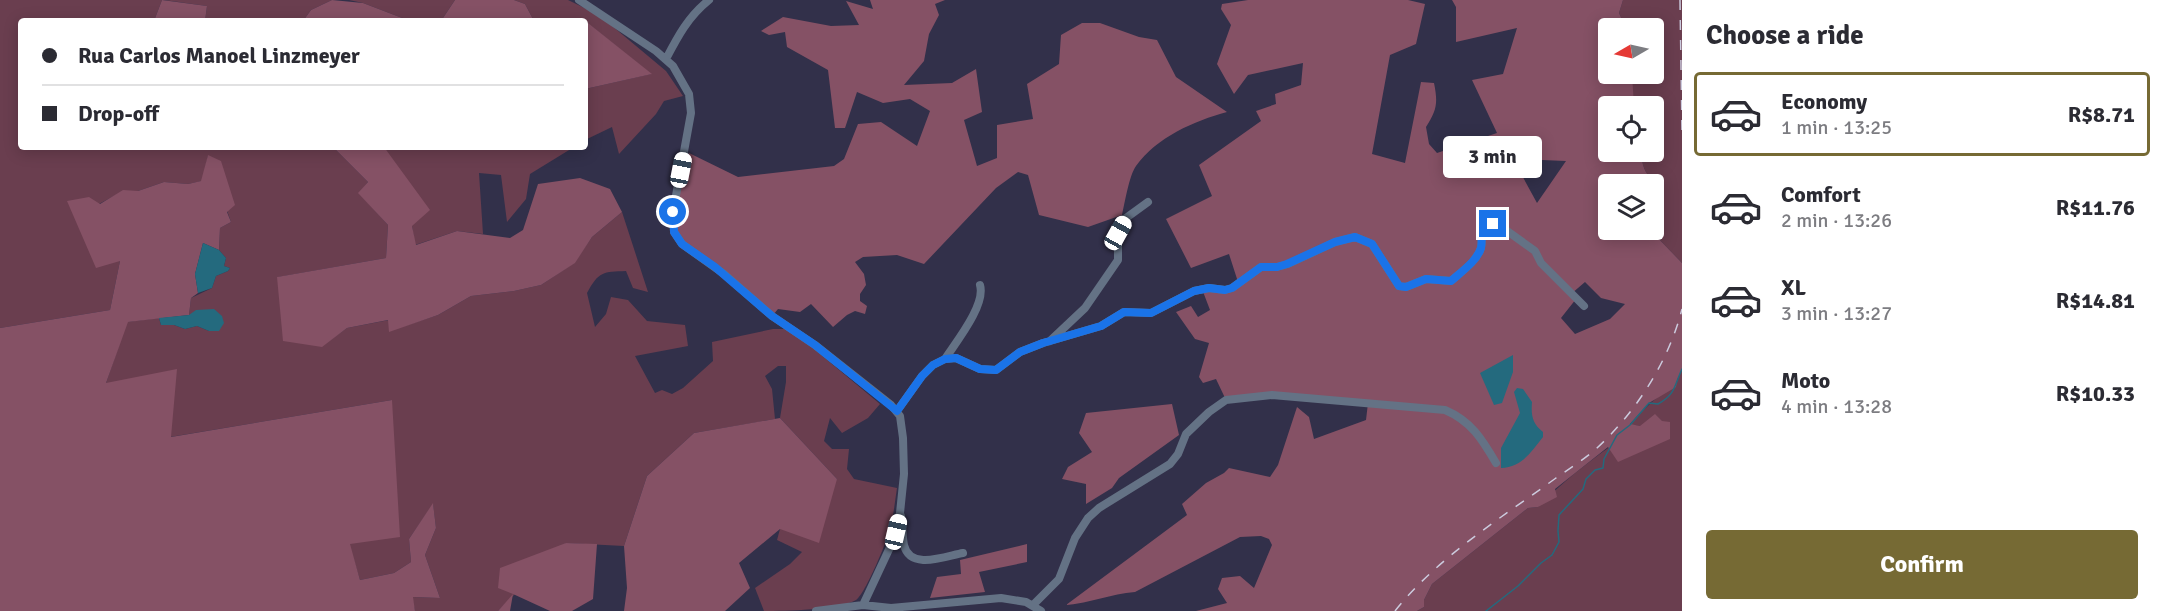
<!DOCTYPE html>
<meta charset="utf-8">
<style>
body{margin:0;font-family:Signika,sans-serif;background:#f7f7f7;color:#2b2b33;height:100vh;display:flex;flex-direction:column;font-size:22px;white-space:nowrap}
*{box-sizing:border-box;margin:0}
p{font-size:20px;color:#7c7c81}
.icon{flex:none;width:33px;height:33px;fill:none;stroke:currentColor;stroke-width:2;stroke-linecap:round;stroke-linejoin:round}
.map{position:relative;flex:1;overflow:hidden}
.drawer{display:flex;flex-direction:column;background:#fff;width:480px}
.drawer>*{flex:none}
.top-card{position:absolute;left:18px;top:18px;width:570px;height:132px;border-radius:6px;box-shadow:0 3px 15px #0003;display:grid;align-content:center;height:132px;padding:0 24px;background:#fff}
.needle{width:39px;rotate:261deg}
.controls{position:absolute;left:1598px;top:18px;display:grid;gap:12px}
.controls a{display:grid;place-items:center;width:66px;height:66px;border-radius:6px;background:#fff;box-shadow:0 3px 15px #0003;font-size:30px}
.end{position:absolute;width:27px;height:27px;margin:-14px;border:8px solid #1a73e8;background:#fff;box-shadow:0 0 0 3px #fff}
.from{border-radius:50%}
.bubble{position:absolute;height:42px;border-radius:6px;background:#fff;box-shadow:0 3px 15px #0003;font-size:20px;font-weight:700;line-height:42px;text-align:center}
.car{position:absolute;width:18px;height:36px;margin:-18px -9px;border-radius:8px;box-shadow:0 0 4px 2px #0007;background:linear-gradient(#fff 24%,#345 0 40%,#fff 0 76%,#345 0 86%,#fff 0)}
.top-card b{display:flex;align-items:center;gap:21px;height:57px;font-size:22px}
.top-card b+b{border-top:2px solid #e1e1e2}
.top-card i{width:15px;height:15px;background:#2b2b33}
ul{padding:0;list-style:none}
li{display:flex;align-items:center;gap:18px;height:84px;margin:0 12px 9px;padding:0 12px;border:3px solid transparent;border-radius:6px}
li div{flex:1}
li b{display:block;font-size:22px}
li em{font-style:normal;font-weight:700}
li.current{border-color:#766a34}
li>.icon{width:54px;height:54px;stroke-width:1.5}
h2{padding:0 24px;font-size:27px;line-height:72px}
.cta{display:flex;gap:12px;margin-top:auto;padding:12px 24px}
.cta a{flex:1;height:69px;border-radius:6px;background:#766a34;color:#fff;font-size:24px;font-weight:700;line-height:69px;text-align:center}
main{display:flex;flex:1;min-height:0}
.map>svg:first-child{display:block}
.green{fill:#6a3e4f}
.forest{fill:#855165;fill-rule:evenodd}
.water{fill:#246a7e}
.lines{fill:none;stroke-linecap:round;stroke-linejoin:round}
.stream{stroke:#246a7e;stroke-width:1.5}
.minor{stroke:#647285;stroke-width:8}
.rail{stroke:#cccbde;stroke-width:1.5;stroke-dasharray:10 10;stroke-linecap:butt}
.route{stroke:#1a73e8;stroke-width:8}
</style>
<main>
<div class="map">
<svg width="1682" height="611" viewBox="0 0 1682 611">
<rect width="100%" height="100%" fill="#32304a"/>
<path class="green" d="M0 0H162L154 21H21V147H333L368 182 359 193 388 225 386 258 278 277 322 346 347 328 389 320V331L438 315 471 296 514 291 541 285 574 263 592 237 622 212 648 292 633 288 626 271C603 272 599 271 587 293L595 327 606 314 611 297 628 300 647 321 685 325 688 346 635 356 655 393 662 390 672 394 683 388 713 361 712 342 773 329H790L880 404 868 418 842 433 830 418 824 441 832 449H849L847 469 854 479 897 488C895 500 894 513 891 525 889 537 865 595 856 600 839 610 785 611 764 611L755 588 790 564 802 552 777 540 780 529 837 479 780 418 786 382V366H778L765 376 772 389 775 419 694 433 647 476 624 546 566 543 498 611H415L412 597 440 598 425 555 436 528 433 504 409 539 411 562 394 573 360 580 349 544 392 400 170 437 106 383 127 322 159 318 161 325H174L185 329 197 326 209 331 219 330 189 315 191 298 212 288 216 276 228 271 230 268 224 266 226 258 219 250 220 228 231 222 208 156 202 181 188 184 164 182 138 191H123L99 204 120 261 110 310 0 328Z
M164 0H332L311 10 303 21H205L207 6Z
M349 0H455L441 21H410L363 3Z
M514 0H568L599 15 666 71 683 96 664 101 656 114 619 154 612 127 585 140V89L651 74 585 21H534L525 4Z
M1623 0H1682V263L1655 235 1659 184C1646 177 1641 166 1642 152H1653V106H1634L1632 104V74H1653V28H1626L1619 13Z
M384 147H574L530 174 526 199 507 222 501 175 479 173 483 234 457 231 415 245 412 226Z
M1682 369V611H1417L1424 607V600L1432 584 1528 508 1538 507C1568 476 1604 450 1640 426L1630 425C1645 404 1671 391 1682 369Z"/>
<path class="forest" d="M162 0 207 6 205 21H154Z
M332 0 363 3 410 21H303L311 10Z
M455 0H514L525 4 534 21H441Z
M870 0H945L935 4 939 15 929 34 924 61 904 85 952 83 976 69 982 112 964 120 977 166 997 158V125L1033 119 1027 84 1059 64 1061 35 1082 23H1100L1139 37 1157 40 1176 77 1227 112C1194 121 1157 137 1136 166 1129 176 1125 202 1122 215L1088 227 1039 215 1028 175 1018 172 996 188 924 264 897 255 863 257 855 262 864 274 866 285 860 294V301L867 306 865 314 855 311 847 315 833 327 811 304 800 312 778 309 773 315 683 243 675 226 679 193 689 153 738 177 834 166 844 159 858 124 881 122 917 146 930 111 910 99 883 103 857 92 845 128H835L828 70 787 47 785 32 769 35 761 31 783 17 831 26 859 25 846 1 873 9Z
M1248 0H1408L1425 4 1416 44 1390 55 1372 154 1405 163 1421 82 1434 83C1438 103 1437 110 1426 127L1429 144 1437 153 1497 133 1472 80 1503 74 1517 28 1456 42V7L1452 0H1623L1619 13 1626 28H1608V74H1632L1634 106H1608V152H1642C1641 166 1646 177 1659 184L1655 235 1682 263V369L1677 380 1676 387 1649 403 1630 424 1640 426 1655 414 1662 421 1670 422V439L1618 462 1608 447 1555 489 1557 497 1538 507 1528 508 1432 584 1424 600V607L1417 611H1196L1227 603 1218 589 1222 578 1240 576 1254 588 1272 545 1269 539 1261 536 1240 537 1135 592C1111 594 1090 603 1066 605L1187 515 1182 504 1206 483 1224 473 1229 468 1270 477 1278 465 1297 407 1309 417 1314 439 1366 420 1368 403 1272 395 1226 400 1216 379 1203 383 1199 377 1209 343 1195 339 1176 312 1191 306 1198 317 1210 310 1202 289 1225 290 1238 282 1229 254 1191 268 1166 219 1212 196 1199 165 1261 121 1256 111 1276 104 1275 94 1301 85 1303 63 1248 75 1234 94 1217 64 1231 25 1221 9 1222 4ZM1503 144 1515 159 1566 161 1537 203 1519 170 1505 178 1498 154ZM1608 184H1653V230H1608ZM1585 282 1601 298 1625 304 1610 319 1575 334 1561 318 1576 299 1571 294Z
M585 23H588L652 74 585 89Z
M333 147H384L430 210 412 226 416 245 457 231 510 238 523 230 538 184 580 178 610 189 622 212 592 237 575 263 541 285 514 291 471 296 438 315 389 332 388 320 347 328 322 347 283 341 277 277 386 258 388 225 358 193 368 182Z
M208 155 221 161 235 205 227 212 231 222 220 228 219 250 203 243 195 274 198 293 191 298 189 315 128 322 106 383 177 369 171 437 392 400 400 537 350 544 360 580 394 573 411 562 409 539 433 503 436 528 425 555 440 598 413 597 415 611H0V328L110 310 120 261 96 268 67 201 89 197 100 204 123 190 138 191 164 182 188 184 201 181Z
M1172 404 1179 435 1119 478 1112 488 1086 504V484L1062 479 1068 467 1092 452 1079 433 1086 413Z
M780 418 837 479 819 543 780 529 739 563 750 588 725 611H624L627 588 624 546 647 476 694 433Z
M566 543 597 544 593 599 572 611H550L513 594 510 611H498L513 594 498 588 500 568Z
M1027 544V562L979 572 985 592 930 598 937 577 961 574 960 560Z"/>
<path class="water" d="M203 243 219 250 226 258 224 266 230 268 228 271 216 276 212 288 198 293 195 274Z
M214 309 222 316 224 323 219 331H209L197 326 185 329 174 325H161L159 318 189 315 196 310Z
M1513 355V372L1502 403 1494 405 1480 373Z
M1517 388 1523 389 1532 402C1531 415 1532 423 1543 432V437C1531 452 1522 467 1501 468V448L1520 413 1514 392Z"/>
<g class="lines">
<path class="stream" d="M1486 611 1518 586 1541 563 1552 555 1559 542 1558 531 1559 515 1583 489 1586 479 1595 470 1603 468 1604 459 1617 435 1630 425 1649 403 1658 404C1676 394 1674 386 1682 369"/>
<path class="minor" d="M579 0 656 51 673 66 689 94 691 113 673 212 674 232 682 244 724 274 772 316 815 345 891 405 900 416 903 438 904 474 900 513 892 543 863 605
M666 59C678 36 688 17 709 0
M1050 341 1085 308 1118 260V233L1126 218 1148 202
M945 359C956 342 986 305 980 285
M897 411 922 376 933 365 945 359 956 358 980 369 996 370 1020 352 1043 343 1101 326 1124 312 1151 313 1194 291 1209 288 1225 290 1232 288 1261 267H1277L1288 264 1335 242 1355 237 1372 244 1399 286 1406 287 1426 279 1451 281C1461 272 1477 261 1481 248 1483 239 1479 233 1486 225L1493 224 1503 228 1535 251 1541 263 1584 306
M901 516C903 526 902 536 904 545 910 571 946 556 963 553
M1033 605 1059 579 1075 538 1088 518 1099 508 1170 464 1178 454 1186 434 1209 412 1226 400 1272 395 1445 410C1471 421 1482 439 1496 463
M816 611 863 605 891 608 1001 598 1026 602 1041 611"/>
<path class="rail" d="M1680 0 1682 132
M1395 611C1438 557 1501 518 1556 478 1570 468 1585 459 1597 448 1636 412 1669 361 1682 309"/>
</g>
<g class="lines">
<path class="route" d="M673 212 674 232 682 244 715 267 772 316 815 345 897 411 922 376 933 365 945 359 956 358 980 369 996 370 1020 352 1043 343 1101 326 1124 312 1151 313 1194 291 1209 288 1225 290 1232 288 1261 267H1277L1287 264 1335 242 1355 237 1372 244 1399 286 1406 287 1426 279 1451 281C1461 272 1477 261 1481 248 1483 239 1479 233 1486 225L1493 224"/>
</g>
</svg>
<div class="controls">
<a><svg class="needle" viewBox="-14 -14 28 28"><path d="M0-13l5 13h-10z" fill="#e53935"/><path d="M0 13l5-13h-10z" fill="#7c7c81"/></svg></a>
<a><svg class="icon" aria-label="locate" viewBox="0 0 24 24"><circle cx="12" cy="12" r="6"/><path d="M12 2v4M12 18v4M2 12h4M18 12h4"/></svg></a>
<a><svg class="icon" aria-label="layers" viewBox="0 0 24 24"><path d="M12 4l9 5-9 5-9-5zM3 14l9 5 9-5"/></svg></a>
</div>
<i class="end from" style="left:673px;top:212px"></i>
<i class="end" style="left:1493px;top:224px"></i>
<div class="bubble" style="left:1443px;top:136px;width:99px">3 min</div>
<i class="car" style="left:681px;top:170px;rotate:11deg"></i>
<i class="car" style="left:1118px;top:233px;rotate:29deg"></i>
<i class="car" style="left:896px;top:532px;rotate:13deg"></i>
<div class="top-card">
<b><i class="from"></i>Rua Carlos Manoel Linzmeyer</b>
<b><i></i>Drop-off</b>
</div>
</div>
<section class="drawer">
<h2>Choose a ride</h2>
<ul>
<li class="current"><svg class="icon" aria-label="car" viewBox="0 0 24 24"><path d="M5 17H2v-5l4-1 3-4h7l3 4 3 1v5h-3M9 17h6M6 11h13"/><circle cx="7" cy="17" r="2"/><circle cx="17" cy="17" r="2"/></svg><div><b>Economy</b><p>1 min · 13:25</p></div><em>R$8.71</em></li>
<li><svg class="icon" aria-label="car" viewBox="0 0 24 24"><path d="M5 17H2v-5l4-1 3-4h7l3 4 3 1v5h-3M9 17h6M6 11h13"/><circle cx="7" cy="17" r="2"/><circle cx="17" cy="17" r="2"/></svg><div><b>Comfort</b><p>2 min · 13:26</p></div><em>R$11.76</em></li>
<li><svg class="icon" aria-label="car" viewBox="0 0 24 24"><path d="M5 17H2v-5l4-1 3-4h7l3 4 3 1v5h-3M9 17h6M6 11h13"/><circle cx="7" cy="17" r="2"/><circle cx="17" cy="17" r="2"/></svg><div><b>XL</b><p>3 min · 13:27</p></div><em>R$14.81</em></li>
<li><svg class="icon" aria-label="car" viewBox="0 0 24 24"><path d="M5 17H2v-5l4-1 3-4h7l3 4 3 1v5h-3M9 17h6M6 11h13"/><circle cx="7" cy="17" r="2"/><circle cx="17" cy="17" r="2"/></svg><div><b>Moto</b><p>4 min · 13:28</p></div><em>R$10.33</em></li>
</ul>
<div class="cta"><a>Confirm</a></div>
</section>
</main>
